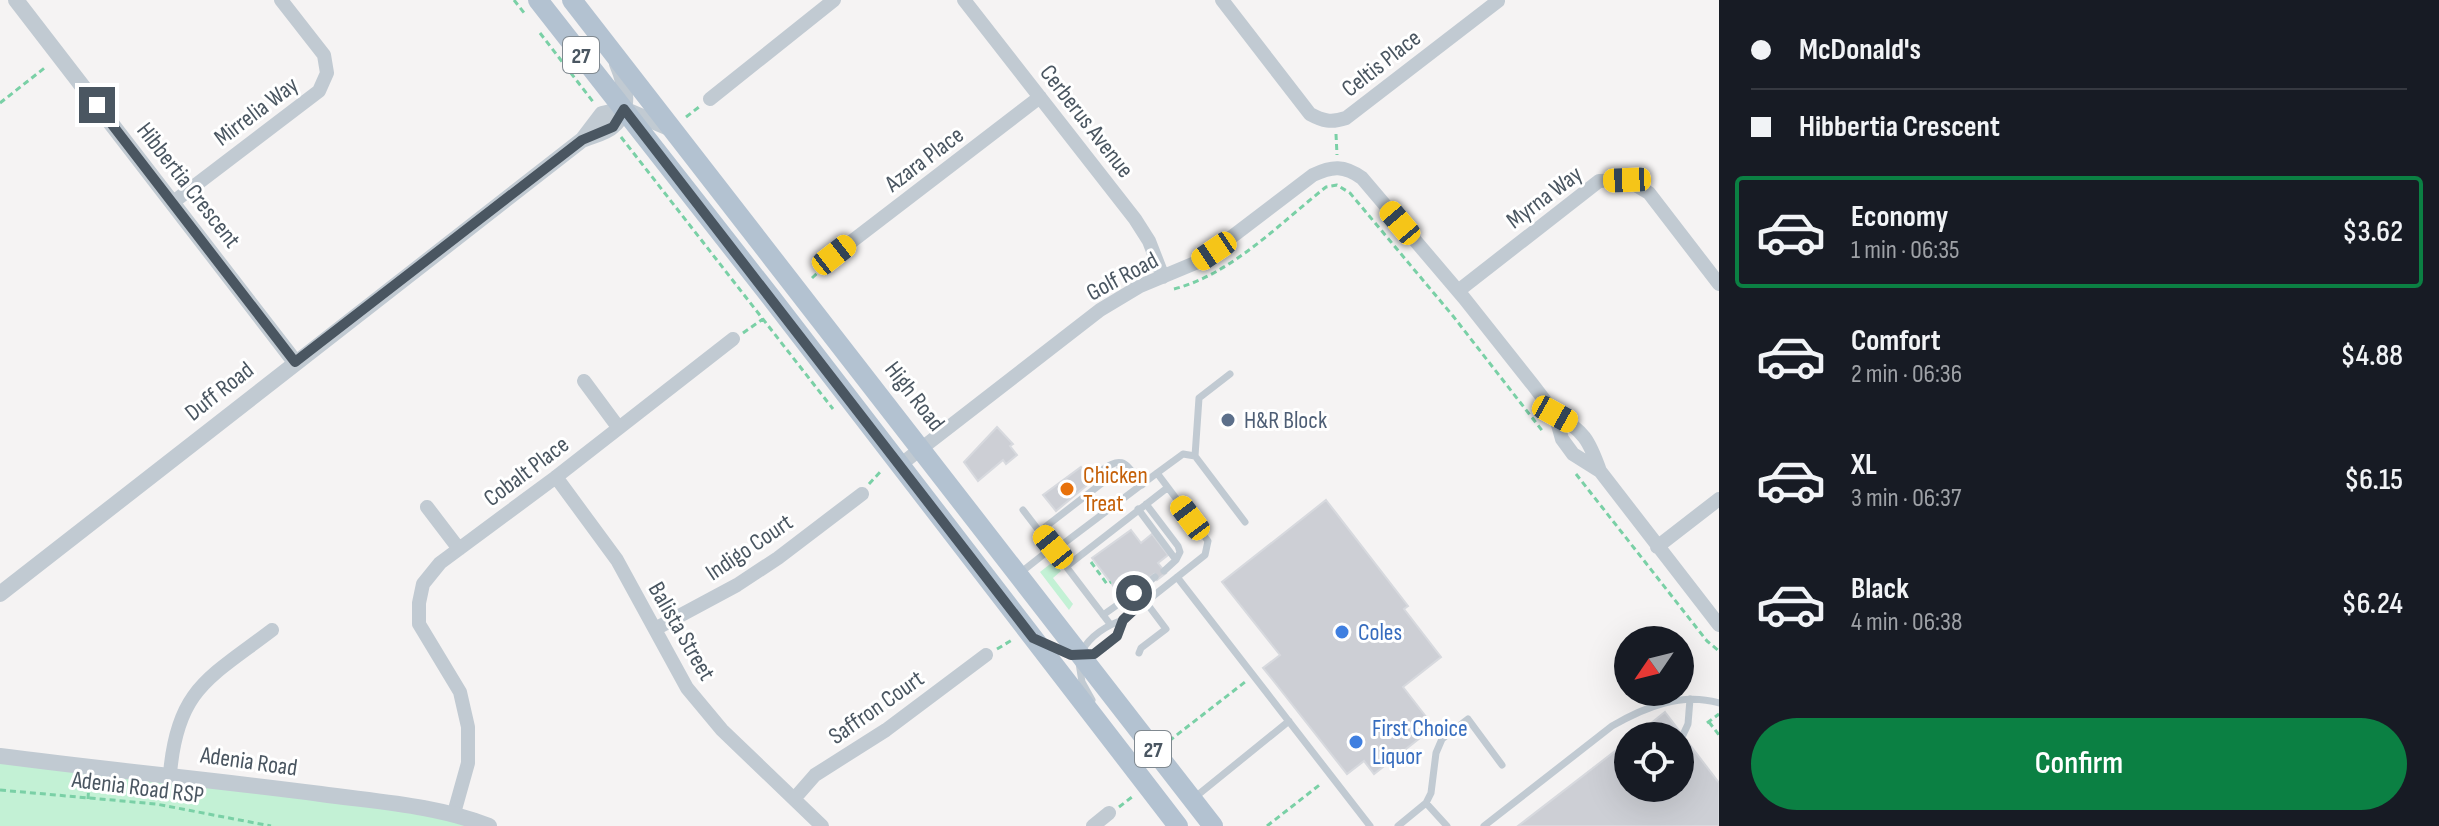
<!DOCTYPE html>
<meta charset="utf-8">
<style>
body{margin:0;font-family:"Sofia Sans Condensed",sans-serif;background:#242831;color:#f1f3f6;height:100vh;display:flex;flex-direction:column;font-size:30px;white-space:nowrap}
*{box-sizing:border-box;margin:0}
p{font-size:26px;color:#9ea1a6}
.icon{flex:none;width:44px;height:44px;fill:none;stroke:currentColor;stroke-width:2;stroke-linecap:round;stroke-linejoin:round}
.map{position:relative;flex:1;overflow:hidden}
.sheet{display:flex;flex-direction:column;background:#171b24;width:720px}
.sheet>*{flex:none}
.hud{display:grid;align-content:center;height:176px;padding:0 32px;background:#171b24}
.needle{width:52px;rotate:235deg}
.tools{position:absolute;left:1614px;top:626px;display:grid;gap:16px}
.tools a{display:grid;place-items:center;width:80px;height:80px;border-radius:50%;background:#171b24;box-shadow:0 8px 32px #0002;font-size:40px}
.end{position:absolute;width:36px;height:36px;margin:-18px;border:10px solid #4a5661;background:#fff;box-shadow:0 0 0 4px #fff}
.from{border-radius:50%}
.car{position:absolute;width:24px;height:48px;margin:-24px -12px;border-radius:10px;box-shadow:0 0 6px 2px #0007;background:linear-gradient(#f5c518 24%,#345 0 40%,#f5c518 0 76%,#345 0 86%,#f5c518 0)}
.hud b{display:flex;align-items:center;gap:28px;height:76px;font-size:30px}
.hud b+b{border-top:2px solid #363941}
.hud i{width:20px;height:20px;background:#f1f3f6}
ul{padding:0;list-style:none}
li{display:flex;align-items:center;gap:24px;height:112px;margin:0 16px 12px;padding:0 16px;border:4px solid transparent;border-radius:8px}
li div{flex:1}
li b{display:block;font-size:30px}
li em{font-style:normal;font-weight:600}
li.active{border-color:#0b8043}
li>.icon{width:72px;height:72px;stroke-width:1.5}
.button{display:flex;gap:16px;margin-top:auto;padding:16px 32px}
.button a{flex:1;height:92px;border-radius:48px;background:#0b8043;color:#fff;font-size:32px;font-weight:600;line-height:92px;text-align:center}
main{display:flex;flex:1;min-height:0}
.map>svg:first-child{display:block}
.green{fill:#c3f1d5}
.building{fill:#cdcfd5;stroke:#d7d9de;stroke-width:2}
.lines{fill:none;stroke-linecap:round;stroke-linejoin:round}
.path{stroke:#7ad0a6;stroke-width:3;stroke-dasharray:6 4;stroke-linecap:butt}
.service{stroke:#c1cad2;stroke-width:7}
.minor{stroke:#c1cad2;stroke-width:14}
.tertiary{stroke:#c1cad2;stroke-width:16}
.primary{stroke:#b3c2d1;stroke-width:20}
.route{stroke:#4a5661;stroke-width:10}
.service-dot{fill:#5c6f8a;stroke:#fff;stroke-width:3}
.food-dot{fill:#e8710a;stroke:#fff;stroke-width:3}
.shop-dot{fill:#3f7fe0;stroke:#fff;stroke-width:3}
.labels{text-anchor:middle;stroke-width:6;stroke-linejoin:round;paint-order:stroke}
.shield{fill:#fff;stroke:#808990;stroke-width:2}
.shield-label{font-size:22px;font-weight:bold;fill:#4a5661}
.street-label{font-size:24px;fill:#4a5661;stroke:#fff}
.service-label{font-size:24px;fill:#4e5e75;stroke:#fff;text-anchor:start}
.food-label{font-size:24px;fill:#c56008;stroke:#fff;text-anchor:start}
.shop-label{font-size:24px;fill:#366cbe;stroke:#fff;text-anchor:start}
</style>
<main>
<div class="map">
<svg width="1719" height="826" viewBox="0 0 1719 826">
<rect width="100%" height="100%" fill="#f5f3f3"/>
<path class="green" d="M1054 561 1061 571 1053 578 1073 604 1069 610 1040 572Z
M0 759 431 809 489 826H0Z"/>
<path class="building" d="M997 427 1013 444 1010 446 1017 455 1006 464 1003 460 978 481 964 462Z
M1081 467 1092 481 1056 511 1043 495Z
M1326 500 1408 606 1404 609 1441 657 1403 687 1434 727 1374 774 1364 761 1347 774 1272 679 1263 668 1280 655 1222 582Z
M1131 530 1141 543 1152 534 1168 555 1158 563 1166 573 1157 580 1154 574 1141 584 1145 589 1136 596 1129 589 1121 596 1092 558Z
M1665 712 1719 783V826H1518L1628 741V788H1680V736H1635Z"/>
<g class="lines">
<path class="path" d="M514 0 525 14
M540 33 594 103
M0 103 47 66
M686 117 699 107
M1336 134 1337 155
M621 137 833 409
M812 278 824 267
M1174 289C1232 274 1280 223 1326 187L1337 185 1350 193 1453 316 1544 433
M743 333 763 319
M1576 474 1707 641 1719 651
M869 484 881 471
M1091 562 1107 584 1111 582
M997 649 1012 640
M1709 722 1719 735
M1707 723 1719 714
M1169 741 1245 682
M0 790 156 804 271 826
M88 799 89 783
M1119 807 1132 797
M1267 826 1322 783"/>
<path class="service" d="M1195 456 1199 398 1230 374
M1098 473C1123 454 1125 462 1142 485
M1157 473 1183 454 1195 456 1245 522
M1146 504 1178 546 1180 552 1176 560
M1138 509 1176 560 1164 571
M1023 510 1110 624
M1040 531 1119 470 1124 467 1130 469
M1055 550 1157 473 1208 541 1205 555 1123 620C1107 625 1090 636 1082 651
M1067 566 1167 488
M1020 573 1053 547
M1177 577 1370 826
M1143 586 1155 577
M1103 615 1134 593
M1046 645C1080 661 1109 660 1123 620
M1139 653 1141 648 1166 629 1145 601
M1079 663 1082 682 1092 700
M1683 735 1688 724 1690 699
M1194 798 1289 721
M1426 803 1447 826
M1398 826 1426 803 1431 793 1436 753 1442 739 1468 719 1502 765
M1484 826 1612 726C1645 707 1681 692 1719 703"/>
<path class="minor" d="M964 0 1135 219 1149 241 1163 277
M1222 0 1310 114C1323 121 1331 123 1346 118L1498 1
M710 99 834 0
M172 203 319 91 327 73 324 55 281 0
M834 255 1040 97
M1458 291 1599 181 1627 180 1649 193 1719 284
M584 381 618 427
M1555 414C1584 431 1589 440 1600 471L1719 625
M900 465 1100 310 1140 286 1200 261 1313 175C1332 166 1344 165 1362 178L1464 298 1533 385 1555 414 1562 439 1573 454 1600 471
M556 477 617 560 687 688 722 730 822 826
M427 507 459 549
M1657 547 1719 499
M655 629 737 585 778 558 862 494
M170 774C177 689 209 678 272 630
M794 799 815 775 886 730 986 655
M454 813 468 763V727L460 692 419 624V603L423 584 440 563 556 477 733 339
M1093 826 1109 813"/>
<path class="tertiary" d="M16 0 295 362
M583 139 602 114 624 109 671 129
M0 594 582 140C591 136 606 133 613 126 632 110 625 83 617 64
M0 756C107 770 214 780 321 794 378 802 435 805 489 826"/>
<path class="primary" d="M538 0 770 296 1178 826
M572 0 1213 826"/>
</g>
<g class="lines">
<path class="route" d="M97 105 295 362 582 140 613 127 624 109 1033 638 1071 655 1094 654 1117 636 1123 620 1138 606 1130 596 1134 593"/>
</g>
<circle class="service-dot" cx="1228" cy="420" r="8"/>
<circle class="food-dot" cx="1067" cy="489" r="8"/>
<g class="shop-dot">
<circle cx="1342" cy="632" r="8"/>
<circle cx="1356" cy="742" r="8"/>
</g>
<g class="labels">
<g class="shield">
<rect x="563" y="37" width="36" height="36" rx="6"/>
<rect x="1135" y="731" width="36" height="36" rx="6"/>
</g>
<g class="shield-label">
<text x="581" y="63">27</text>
<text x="1153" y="757">27</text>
</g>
<g class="street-label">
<text transform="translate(1381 63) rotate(-38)" y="8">Celtis Place</text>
<text transform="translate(256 111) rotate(-37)" y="8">Mirrelia Way</text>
<text transform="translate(1087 121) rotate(52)" y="8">Cerberus Avenue</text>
<text transform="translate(924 159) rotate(-37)" y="8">Azara Place</text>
<text transform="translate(189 185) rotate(52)" y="8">Hibbertia Crescent</text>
<text transform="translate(1544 197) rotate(-37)" y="8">Myrna Way</text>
<text transform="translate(1122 276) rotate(-28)" y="8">Golf Road</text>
<text transform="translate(219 391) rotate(-38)" y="8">Duff Road</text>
<text transform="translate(915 396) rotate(52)" y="8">High Road</text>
<text transform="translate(526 471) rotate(-37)" y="8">Cobalt Place</text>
<text transform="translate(749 547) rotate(-34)" y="8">Indigo Court</text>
<text transform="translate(682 631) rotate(60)" y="8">Balista Street</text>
<text transform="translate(876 707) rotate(-35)" y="8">Saffron Court</text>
<text transform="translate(249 761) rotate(8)" y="8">Adenia Road</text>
<text transform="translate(138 787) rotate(7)" y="8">Adenia Road RSP</text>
</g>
<g class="service-label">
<text x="1244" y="428">H&amp;R Block</text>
</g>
<g class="food-label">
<text x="1083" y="483">Chicken<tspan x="1083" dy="28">Treat</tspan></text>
</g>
<g class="shop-label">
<text x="1358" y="640">Coles</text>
<text x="1372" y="736">First Choice<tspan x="1372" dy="28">Liquor</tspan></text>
</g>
</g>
</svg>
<div class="tools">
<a><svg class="needle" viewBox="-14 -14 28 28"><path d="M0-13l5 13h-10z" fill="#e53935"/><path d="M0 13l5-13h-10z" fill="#9ea1a6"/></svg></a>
<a><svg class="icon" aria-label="locate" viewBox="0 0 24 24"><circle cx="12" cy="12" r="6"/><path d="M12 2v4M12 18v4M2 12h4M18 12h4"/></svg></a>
</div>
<i class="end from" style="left:1134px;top:593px"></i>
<i class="end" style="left:97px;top:105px"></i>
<i class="car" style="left:1627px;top:180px;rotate:268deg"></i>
<i class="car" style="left:1400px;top:223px;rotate:320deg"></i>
<i class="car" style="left:1214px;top:251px;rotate:236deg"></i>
<i class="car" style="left:834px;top:255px;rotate:52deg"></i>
<i class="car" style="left:1555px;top:414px;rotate:119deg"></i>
<i class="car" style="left:1190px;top:518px;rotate:323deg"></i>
<i class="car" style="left:1053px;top:547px;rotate:321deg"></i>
</div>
<section class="sheet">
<div class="hud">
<b><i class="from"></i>McDonald's</b>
<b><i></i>Hibbertia Crescent</b>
</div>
<ul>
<li class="active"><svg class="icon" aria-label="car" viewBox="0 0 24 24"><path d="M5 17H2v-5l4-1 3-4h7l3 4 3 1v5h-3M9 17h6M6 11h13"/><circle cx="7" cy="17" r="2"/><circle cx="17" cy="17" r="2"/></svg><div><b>Economy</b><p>1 min · 06:35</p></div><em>$3.62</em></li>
<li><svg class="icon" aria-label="car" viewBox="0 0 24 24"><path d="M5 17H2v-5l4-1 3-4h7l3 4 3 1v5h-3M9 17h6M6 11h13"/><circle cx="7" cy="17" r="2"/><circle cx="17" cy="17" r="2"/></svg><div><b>Comfort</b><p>2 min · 06:36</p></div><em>$4.88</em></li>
<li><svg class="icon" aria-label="car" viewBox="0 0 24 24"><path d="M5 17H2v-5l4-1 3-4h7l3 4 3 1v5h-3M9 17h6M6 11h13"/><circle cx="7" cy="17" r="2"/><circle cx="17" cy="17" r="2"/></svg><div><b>XL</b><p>3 min · 06:37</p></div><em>$6.15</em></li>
<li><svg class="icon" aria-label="car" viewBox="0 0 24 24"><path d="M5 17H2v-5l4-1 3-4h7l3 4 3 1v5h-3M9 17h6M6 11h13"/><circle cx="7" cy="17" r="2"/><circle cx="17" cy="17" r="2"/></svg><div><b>Black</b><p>4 min · 06:38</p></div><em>$6.24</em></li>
</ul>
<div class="button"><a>Confirm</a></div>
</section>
</main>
